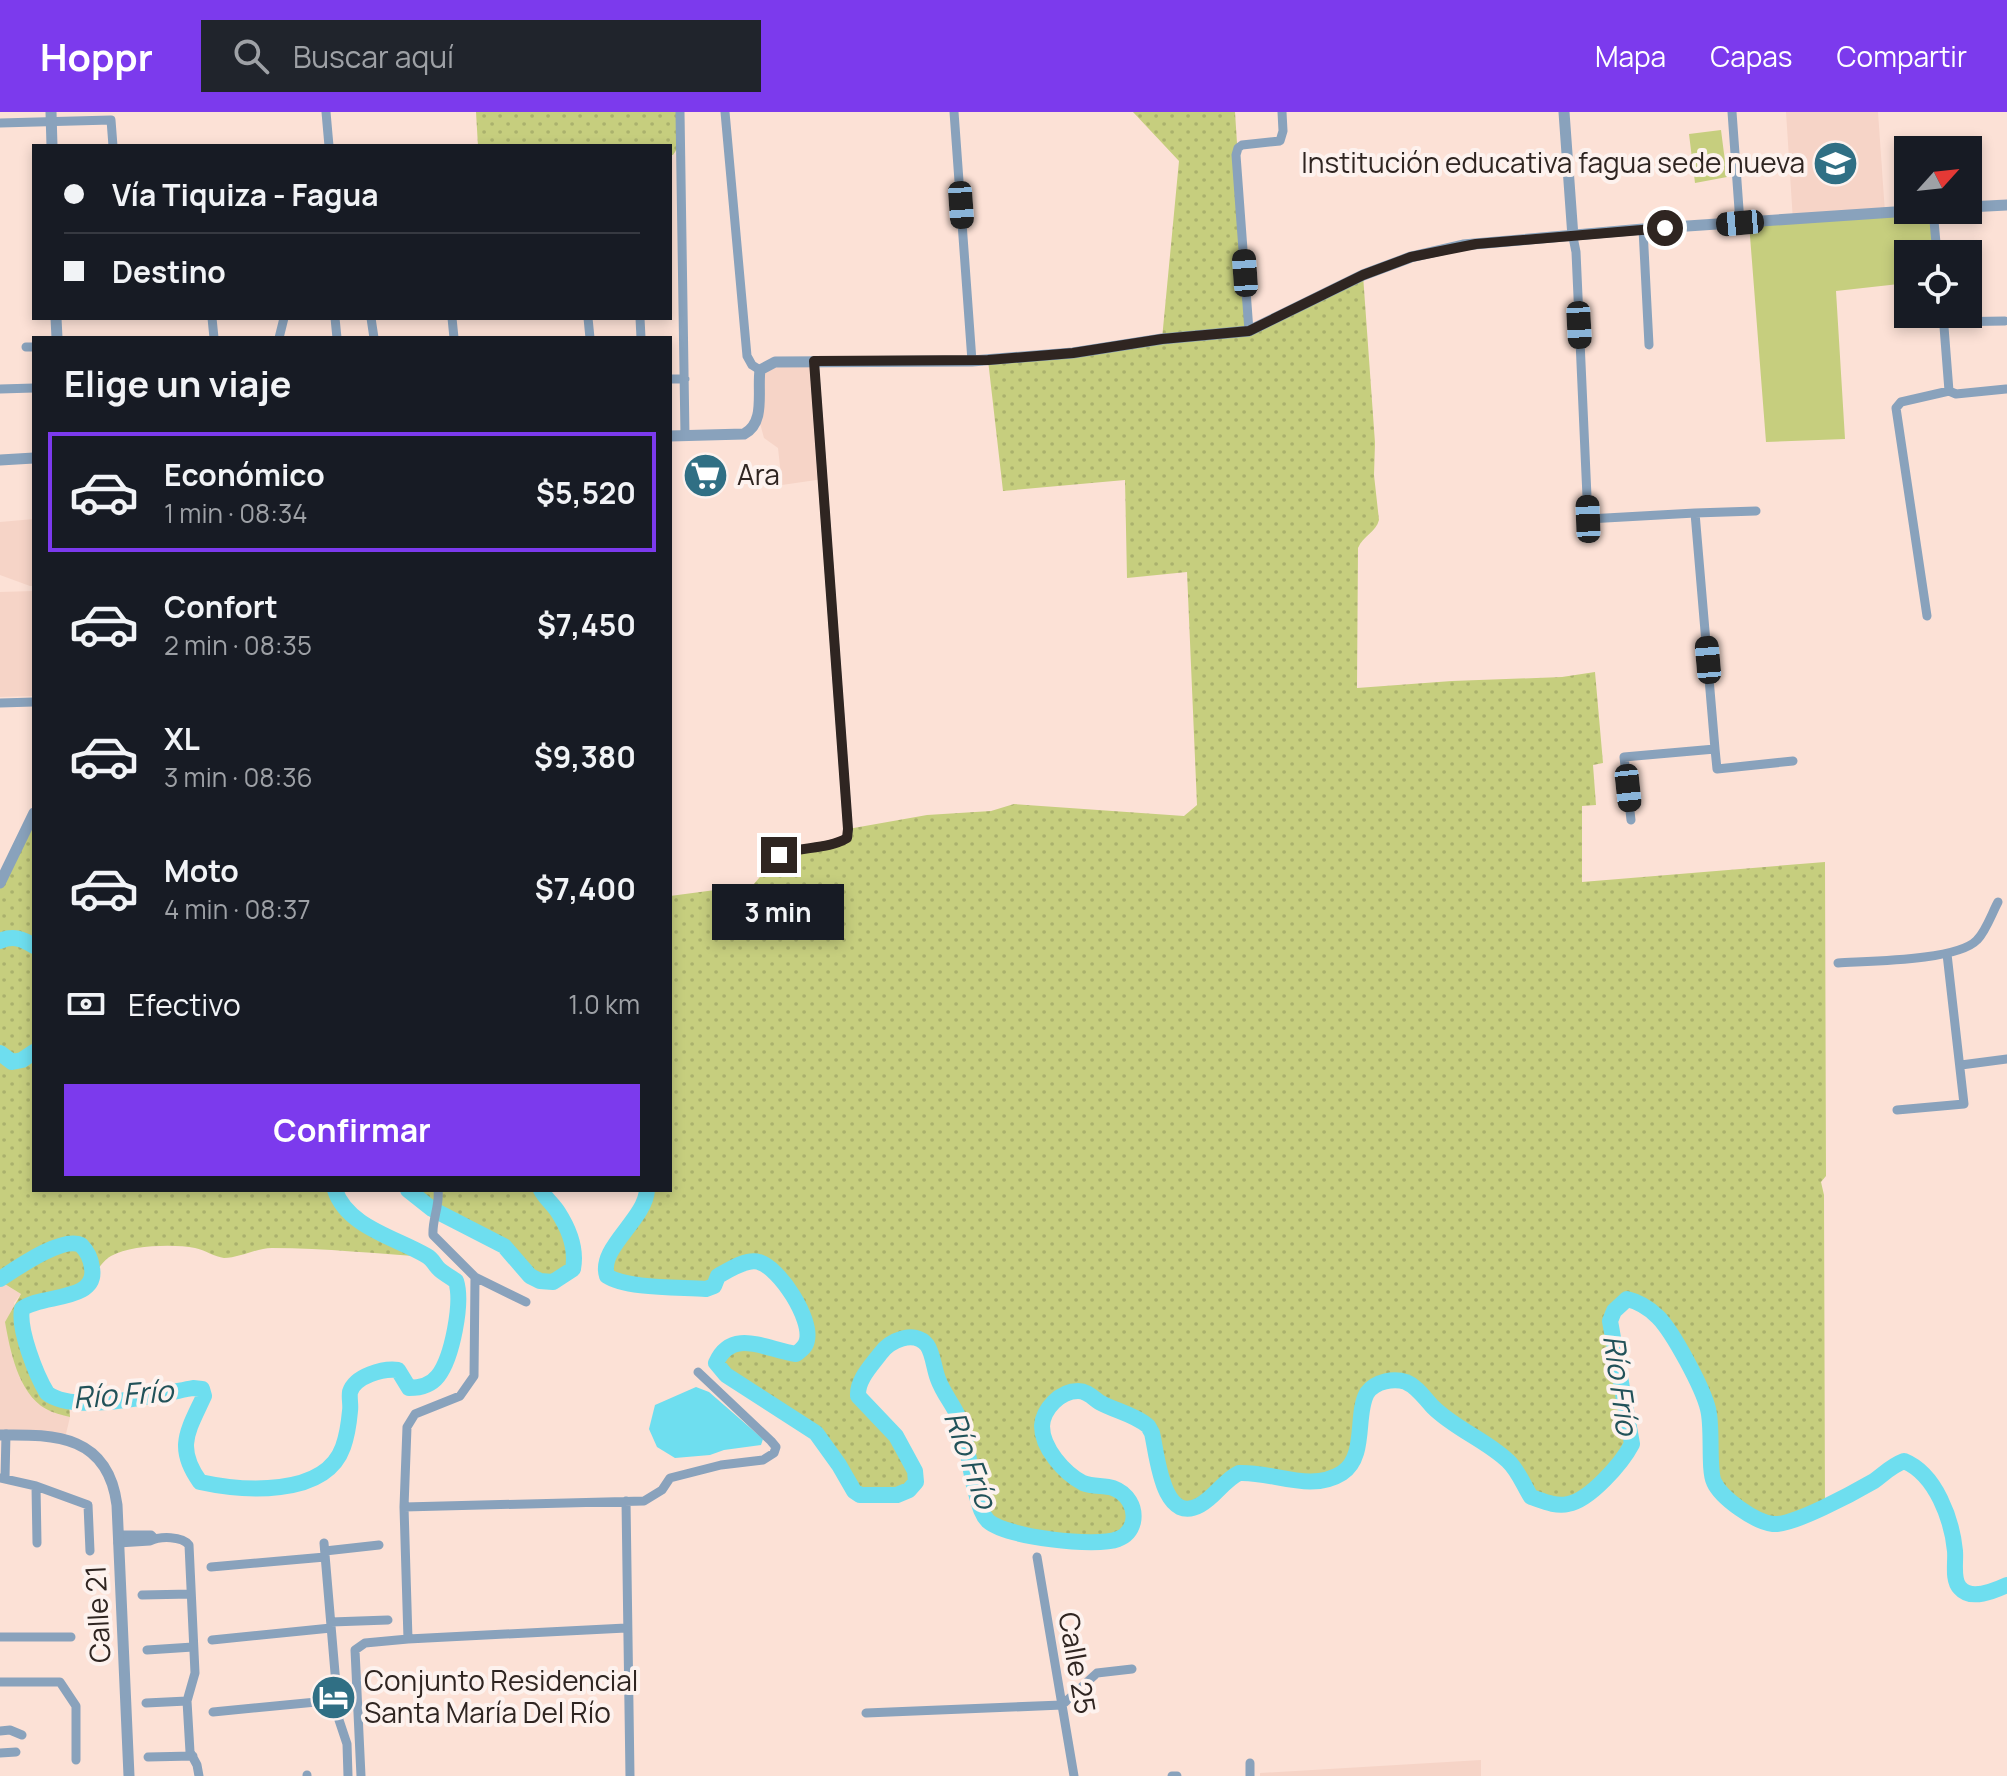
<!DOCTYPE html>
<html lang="es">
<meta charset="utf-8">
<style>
body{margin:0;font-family:Manrope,sans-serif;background:#20242c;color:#f1f3f6;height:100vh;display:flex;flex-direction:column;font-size:30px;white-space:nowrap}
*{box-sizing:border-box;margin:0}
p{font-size:26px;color:#9ea1a6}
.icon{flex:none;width:44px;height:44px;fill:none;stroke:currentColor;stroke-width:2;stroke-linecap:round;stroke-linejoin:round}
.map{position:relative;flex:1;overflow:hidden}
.side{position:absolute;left:32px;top:224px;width:640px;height:856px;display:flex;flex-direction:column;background:#171b24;border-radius:0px;box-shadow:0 4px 12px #0003}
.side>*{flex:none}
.hud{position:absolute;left:32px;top:32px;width:640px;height:176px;border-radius:0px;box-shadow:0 4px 12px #0003;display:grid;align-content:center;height:176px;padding:0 32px;background:#171b24}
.needle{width:52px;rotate:63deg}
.controls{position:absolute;left:1894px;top:24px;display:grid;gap:16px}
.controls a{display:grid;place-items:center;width:88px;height:88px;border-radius:0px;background:#171b24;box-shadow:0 4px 12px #0003;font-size:40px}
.end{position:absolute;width:36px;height:36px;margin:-18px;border:10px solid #2f2521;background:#fff;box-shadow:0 0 0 4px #fff}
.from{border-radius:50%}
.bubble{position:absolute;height:56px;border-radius:0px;background:#171b24;box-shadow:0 4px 12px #0003;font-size:26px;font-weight:700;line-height:56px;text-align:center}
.car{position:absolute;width:24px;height:48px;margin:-24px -12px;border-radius:10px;box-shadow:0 0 6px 2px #0007;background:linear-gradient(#222 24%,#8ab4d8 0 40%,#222 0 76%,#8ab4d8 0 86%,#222 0)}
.hud b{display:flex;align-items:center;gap:28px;height:76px;font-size:30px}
.hud b+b{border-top:2px solid #363941}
.hud i{width:20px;height:20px;background:#f1f3f6}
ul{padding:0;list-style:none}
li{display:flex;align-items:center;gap:24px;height:120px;margin:0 16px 12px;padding:0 16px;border:4px solid transparent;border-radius:0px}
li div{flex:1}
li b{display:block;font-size:30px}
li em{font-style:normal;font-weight:700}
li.on{border-color:#7c3aed}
li>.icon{width:72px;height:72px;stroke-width:1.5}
h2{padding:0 32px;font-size:36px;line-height:96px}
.pay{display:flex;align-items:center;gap:20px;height:88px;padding:0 32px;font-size:30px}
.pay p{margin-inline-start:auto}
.button{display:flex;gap:16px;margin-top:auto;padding:16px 32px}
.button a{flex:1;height:92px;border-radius:0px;background:#7c3aed;color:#fff;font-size:32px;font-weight:700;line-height:92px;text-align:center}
header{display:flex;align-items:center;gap:48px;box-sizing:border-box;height:112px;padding:0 40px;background:#7c3aed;color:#fff}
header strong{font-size:38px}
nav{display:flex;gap:44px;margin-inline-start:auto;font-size:28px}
.search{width:560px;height:72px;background:#20242c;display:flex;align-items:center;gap:20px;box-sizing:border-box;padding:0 28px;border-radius:0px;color:#9ea1a6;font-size:30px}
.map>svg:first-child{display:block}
.built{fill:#f6d4c7}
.grass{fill:url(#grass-dots)}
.garden{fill:#c6ce7e}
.water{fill:#6edeef}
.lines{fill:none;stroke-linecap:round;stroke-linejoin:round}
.river{stroke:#6edeef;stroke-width:16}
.minor{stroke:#89a2bc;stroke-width:9}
.tertiary{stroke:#89a2bc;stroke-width:11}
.route{stroke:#2f2521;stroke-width:10}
.labels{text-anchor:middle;stroke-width:8;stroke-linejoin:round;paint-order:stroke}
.poi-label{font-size:28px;fill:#2f2521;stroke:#fdf2ee;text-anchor:start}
.street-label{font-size:28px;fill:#2f2521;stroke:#fdf2ee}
.water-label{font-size:30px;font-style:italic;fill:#215259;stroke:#fdf2ee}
</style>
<header>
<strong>Hoppr</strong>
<div class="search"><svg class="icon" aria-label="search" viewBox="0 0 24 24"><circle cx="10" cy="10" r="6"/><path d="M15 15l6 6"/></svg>Buscar aquí</div>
<nav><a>Mapa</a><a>Capas</a><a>Compartir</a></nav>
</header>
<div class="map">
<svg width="2007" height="1664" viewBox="0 0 2007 1664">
<defs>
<pattern id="grass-dots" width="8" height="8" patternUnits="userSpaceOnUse" patternTransform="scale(2)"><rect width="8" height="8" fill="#c6ce7e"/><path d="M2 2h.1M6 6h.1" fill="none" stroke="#aab16d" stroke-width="1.8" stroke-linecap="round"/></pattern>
</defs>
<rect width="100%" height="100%" fill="#fce1d6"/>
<path class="built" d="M1786 0H1878L1885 101 1793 109Z
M814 249 823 367 782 373 778 336 764 326 758 304 759 266 767 253Z
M34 407V474H30L0 463V410Z
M34 479V584L0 585V480Z
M0 1169 21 1182 14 1191 45 1297 70 1305 65 1326 0 1323Z
M1481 1648V1664H1260V1661Z"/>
<path class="grass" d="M476 0H680L681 31 673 43H670V34H478Z
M1133 0H1235L1249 219 1363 163 1375 331 1374 363 1379 408C1376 420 1363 424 1358 436L1357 576 1452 569 1562 565 1595 560 1603 651 1593 653 1596 693 1582 694V770L1825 750 1826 1064 1821 1070 1824 1083 1825 1393C1811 1401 1791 1413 1774 1412 1756 1411 1722 1386 1714 1371 1708 1358 1713 1316 1708 1297 1704 1277 1673 1220 1659 1205 1649 1196 1640 1190 1627 1187L1614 1199 1610 1209 1632 1332C1623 1350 1588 1388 1568 1392 1556 1395 1543 1389 1531 1385 1524 1374 1518 1358 1508 1349 1486 1327 1455 1317 1433 1295 1425 1287 1418 1275 1406 1271 1394 1266 1375 1269 1367 1281 1355 1302 1367 1345 1342 1361 1311 1381 1272 1359 1239 1361 1223 1368 1215 1385 1200 1393 1162 1414 1157 1341 1152 1321L1148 1314C1134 1302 1115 1299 1099 1290 1092 1285 1087 1279 1078 1279 1045 1279 1034 1319 1052 1342 1060 1352 1072 1365 1083 1371 1101 1379 1127 1371 1133 1397 1135 1407 1132 1418 1124 1424 1106 1438 998 1425 985 1405 965 1376 972 1336 959 1305 955 1296 947 1289 942 1280 935 1266 936 1246 927 1234 904 1201 866 1258 857 1276 858 1294 875 1300 886 1311 897 1323 914 1353 916 1370L909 1378 897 1383H860L854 1379 839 1352 816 1321 726 1263 716 1251C732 1215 767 1238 796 1242 801 1238 806 1235 807 1228 812 1207 780 1157 760 1150 747 1146 730 1158 718 1164L714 1174 706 1177C682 1175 626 1177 607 1164 598 1136 645 1108 647 1078H670V784L753 773 779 743 839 730 848 717 927 703 991 699 1014 692 1184 704 1197 693 1187 460 1127 466 1125 368 1003 379 988 248 1162 227 1179 49Z
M34 701V1078H335C346 1114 399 1130 430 1145 377 1142 326 1136 272 1136 256 1136 240 1146 224 1146 215 1145 205 1138 195 1136 174 1132 131 1133 111 1144 96 1153 93 1172 80 1180 62 1190 39 1183 22 1197 19 1213 35 1266 46 1279 52 1287 60 1288 69 1289L70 1305C62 1303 53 1301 46 1297 18 1281 10 1238 5 1210L21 1182 0 1169V771Z
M408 1078H541C545 1086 553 1092 558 1100 569 1117 577 1136 573 1157L553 1170 540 1169 530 1164 504 1134 432 1097Z"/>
<path class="garden" d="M1721 18 1727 65 1695 71 1689 22Z
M1933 98 1937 142H1908V171L1836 179 1845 327 1766 330 1749 111Z"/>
<path class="water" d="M696 1275 709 1280 763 1327 761 1333 724 1338 710 1343 675 1346 657 1335 649 1317 655 1293Z"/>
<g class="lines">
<path class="river" d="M0 829C13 823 23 827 34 834
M0 941 12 950 22 948 34 940
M408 1078 432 1097 504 1134 530 1164 540 1169 553 1170 573 1157C577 1136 569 1117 558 1100 553 1092 545 1086 541 1078
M647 1078C645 1108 598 1136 607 1164 626 1177 682 1175 706 1177L714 1174 718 1164C729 1158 747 1146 759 1150 780 1156 812 1207 807 1228 806 1235 801 1238 796 1242 767 1238 732 1215 716 1251L726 1263 816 1321 839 1353 854 1379 860 1383H897L909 1378 916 1370 915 1359 896 1324 858 1284C857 1268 871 1254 880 1242 889 1229 914 1217 927 1233 933 1241 934 1257 938 1267 943 1281 952 1291 958 1304 968 1326 969 1358 976 1381 979 1391 981 1402 988 1409 1006 1425 1096 1436 1118 1427 1126 1424 1131 1418 1133 1410 1136 1395 1127 1381 1113 1376 1104 1373 1093 1375 1083 1371 1064 1361 1042 1336 1042 1314 1043 1297 1060 1279 1078 1279 1087 1279 1092 1285 1099 1290 1115 1299 1134 1302 1148 1314L1152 1321C1157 1341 1162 1414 1200 1393 1215 1385 1224 1368 1239 1361 1272 1359 1311 1381 1342 1361 1367 1345 1355 1302 1367 1281 1375 1269 1394 1266 1406 1270 1418 1275 1425 1287 1433 1295 1455 1317 1486 1328 1508 1349 1518 1358 1524 1374 1531 1385 1543 1389 1556 1395 1568 1392 1590 1388 1622 1351 1632 1332L1610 1209 1614 1199 1627 1187C1640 1190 1649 1196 1658 1205 1673 1220 1703 1276 1708 1297 1713 1315 1708 1358 1714 1370 1721 1386 1755 1410 1773 1412 1793 1414 1855 1380 1874 1369 1885 1361 1891 1354 1904 1349 1936 1362 1952 1408 1955 1439 1956 1450 1952 1468 1960 1476 1971 1489 1994 1479 2007 1473
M0 1167C17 1156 62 1124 81 1133 88 1140 91 1147 92 1156 98 1190 41 1182 22 1197 18 1217 36 1263 47 1281 74 1303 160 1282 193 1276L202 1277 204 1284C188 1319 175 1335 200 1370 241 1379 325 1386 343 1335 347 1324 349 1310 350 1299 351 1293 349 1286 350 1280 355 1264 383 1256 398 1258L409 1276C419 1276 431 1273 438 1264 452 1246 463 1191 456 1169 450 1165 445 1162 440 1158 434 1153 434 1148 427 1144 397 1126 347 1115 335 1078"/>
<path class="minor" d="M326 0 329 34
M680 0 685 324
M725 0 747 244 752 253 760 258
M954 0 972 249
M1732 0 1740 111
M0 11 111 8 113 34
M1933 98 1937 142
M1643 117 1649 233
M1573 125 1576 140 1588 407 1695 401 1715 637 1624 645 1631 708
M1943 202 1949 279
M212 206 214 226
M335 206 337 226
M371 206 374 226
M452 206 454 226
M588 206 590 226
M640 206 641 226
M1943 210 2005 209
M1249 219 1236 43 1238 36 1242 33 1280 29 1283 19 1282 0
M279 226 284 206
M26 235H34
M670 267H685
M0 277 34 276
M1695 401 1756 399
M1927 504 1896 296 1901 290 1949 279 1956 282 2006 277
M0 591 34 590
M1715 637 1717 657 1793 649
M779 743C800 734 827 738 847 726L848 717 814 249
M1838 851C1868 849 1957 849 1977 828 1986 819 1992 801 1998 790
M1961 953 2007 947
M1897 998 1964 992 1947 842
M475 1165 526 1190
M0 1366 36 1374 88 1393 90 1439
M5 1366 6 1322
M36 1374 37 1431
M626 1389 630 1664
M404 1395 644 1389 662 1378 670 1366 721 1353 763 1348 774 1341 776 1335 771 1329 698 1260
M118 1423H151L154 1426
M118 1431 150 1429C160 1424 182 1424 189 1433L195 1561 187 1589 190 1640 197 1653 199 1664
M324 1431 339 1608 347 1632 348 1664
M325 1439 379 1433
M1037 1445 1074 1664
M211 1455 325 1445
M142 1483 191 1482
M331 1510 388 1508
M0 1525H71
M408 1527 626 1516
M212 1528 331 1516
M147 1538 193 1535
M0 1570H60L76 1594V1648
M146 1591 187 1589
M213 1600 337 1588
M866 1601 1062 1593 1097 1561 1132 1557
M0 1619 10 1618 22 1623
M0 1641 16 1640
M148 1645 193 1644
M1250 1651V1664
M307 1663V1664
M361 1664 355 1538 365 1531 408 1527 404 1395 407 1315 415 1302 460 1284 474 1264 475 1165 433 1123C432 1107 440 1094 438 1078
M1172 1664H1177"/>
<path class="tertiary" d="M51 0 52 34
M1564 0 1573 125
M1968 95 2007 93
M56 206 57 226
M670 324 744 322C766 311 757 279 760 258L775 250 972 249 1073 241 1162 227 1249 219 1363 163 1411 145 1463 133 1643 117 1924 98
M0 348 34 346
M0 771 34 701
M0 1323C57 1322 108 1324 117 1393L129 1664"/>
</g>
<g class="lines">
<path class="route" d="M779 743C800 734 827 738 847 726L848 717 814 249 988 248 1073 241 1162 227 1249 219 1363 163 1411 145 1476 132 1665 116"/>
</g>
<defs>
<symbol id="school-disc" viewBox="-11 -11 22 22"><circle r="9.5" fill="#306f84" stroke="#fdf2ee"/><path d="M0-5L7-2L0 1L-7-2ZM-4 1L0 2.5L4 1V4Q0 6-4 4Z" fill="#fff"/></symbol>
<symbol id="supermarket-disc" viewBox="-11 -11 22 22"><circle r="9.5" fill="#306f84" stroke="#fdf2ee"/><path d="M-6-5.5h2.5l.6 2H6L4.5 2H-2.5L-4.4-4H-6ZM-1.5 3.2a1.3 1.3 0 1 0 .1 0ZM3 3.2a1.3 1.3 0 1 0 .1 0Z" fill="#fff"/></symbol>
<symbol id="hotel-disc" viewBox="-11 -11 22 22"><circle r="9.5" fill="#306f84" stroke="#fdf2ee"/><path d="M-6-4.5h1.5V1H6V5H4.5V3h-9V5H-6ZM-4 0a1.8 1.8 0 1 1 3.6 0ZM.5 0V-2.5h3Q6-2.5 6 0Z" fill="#fff"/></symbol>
</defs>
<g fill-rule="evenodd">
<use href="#school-disc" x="1810" y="26" width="51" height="51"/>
<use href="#supermarket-disc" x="680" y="338" width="51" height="51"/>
<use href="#hotel-disc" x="308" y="1560" width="51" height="51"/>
</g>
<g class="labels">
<g class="poi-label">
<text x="1805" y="61" text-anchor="end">Institución educativa fagua sede nueva</text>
<text x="737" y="373">Ara</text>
<text x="364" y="1579">Conjunto Residencial<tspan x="364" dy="32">Santa María Del Río</tspan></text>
</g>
<g class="street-label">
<text transform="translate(98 1502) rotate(-93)" y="10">Calle 21</text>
<text transform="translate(1077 1551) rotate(80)" y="10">Calle 25</text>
</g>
<g class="water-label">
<text transform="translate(1620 1273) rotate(82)" y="10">Río Frío</text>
<text transform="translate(123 1283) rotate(-4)" y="10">Río Frío</text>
<text transform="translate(970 1348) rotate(70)" y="10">Río Frío</text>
</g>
</g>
</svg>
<div class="controls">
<a><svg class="needle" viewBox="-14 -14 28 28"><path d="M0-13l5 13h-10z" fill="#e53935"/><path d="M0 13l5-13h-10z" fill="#9ea1a6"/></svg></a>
<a><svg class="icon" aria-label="locate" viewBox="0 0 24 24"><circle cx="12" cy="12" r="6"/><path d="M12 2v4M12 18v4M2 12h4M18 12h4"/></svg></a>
</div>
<i class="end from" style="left:1665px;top:116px"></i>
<i class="end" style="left:779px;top:743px"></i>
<div class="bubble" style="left:712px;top:772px;width:132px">3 min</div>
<i class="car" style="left:961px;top:93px;rotate:176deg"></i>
<i class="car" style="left:1740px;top:111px;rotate:265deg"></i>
<i class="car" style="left:1245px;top:161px;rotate:356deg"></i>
<i class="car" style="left:1579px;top:213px;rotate:177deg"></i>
<i class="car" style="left:1588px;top:407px;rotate:358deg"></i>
<i class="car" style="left:1708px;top:548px;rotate:355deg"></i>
<i class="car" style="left:1628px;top:676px;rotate:174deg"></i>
<div class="hud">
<b><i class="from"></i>Vía Tiquiza - Fagua</b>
<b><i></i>Destino</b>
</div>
<section class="side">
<h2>Elige un viaje</h2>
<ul>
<li class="on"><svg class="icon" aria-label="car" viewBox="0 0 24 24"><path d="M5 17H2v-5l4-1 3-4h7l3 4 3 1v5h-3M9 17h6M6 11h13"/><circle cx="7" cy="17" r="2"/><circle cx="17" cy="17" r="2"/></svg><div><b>Económico</b><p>1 min · 08:34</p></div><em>$5,520</em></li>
<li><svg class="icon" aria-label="car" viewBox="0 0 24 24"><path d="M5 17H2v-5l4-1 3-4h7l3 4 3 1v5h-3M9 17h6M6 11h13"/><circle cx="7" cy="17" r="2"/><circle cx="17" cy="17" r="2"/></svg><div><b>Confort</b><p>2 min · 08:35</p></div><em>$7,450</em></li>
<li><svg class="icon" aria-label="car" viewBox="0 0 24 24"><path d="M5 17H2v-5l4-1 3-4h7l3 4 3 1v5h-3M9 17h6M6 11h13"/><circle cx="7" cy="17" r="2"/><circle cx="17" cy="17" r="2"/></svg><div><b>XL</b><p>3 min · 08:36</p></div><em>$9,380</em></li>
<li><svg class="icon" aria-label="car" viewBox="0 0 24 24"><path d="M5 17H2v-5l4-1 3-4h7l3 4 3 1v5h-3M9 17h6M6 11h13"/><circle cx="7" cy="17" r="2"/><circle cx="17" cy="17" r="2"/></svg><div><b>Moto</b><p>4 min · 08:37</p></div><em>$7,400</em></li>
</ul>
<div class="pay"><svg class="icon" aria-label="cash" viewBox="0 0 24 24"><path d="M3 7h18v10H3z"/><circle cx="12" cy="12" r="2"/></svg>Efectivo<p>1.0 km</p></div>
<div class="button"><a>Confirmar</a></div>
</section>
</div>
